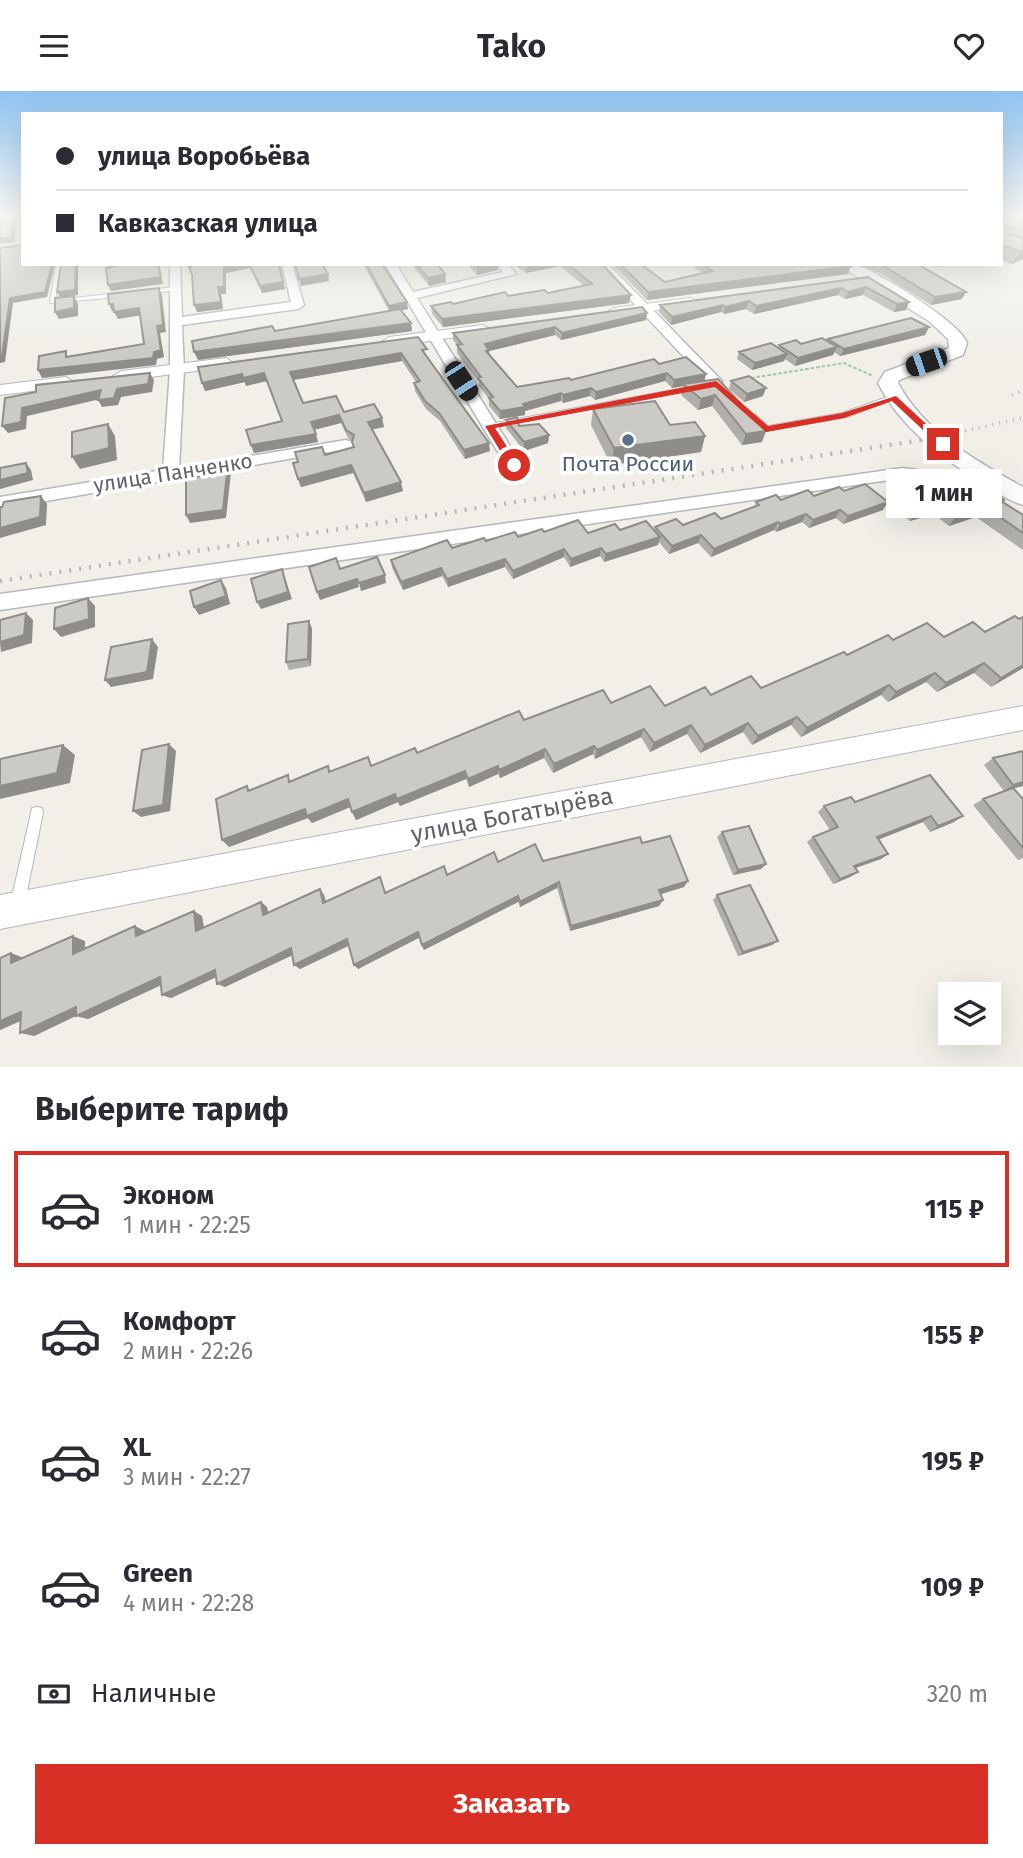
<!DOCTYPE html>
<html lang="ru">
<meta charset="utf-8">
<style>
body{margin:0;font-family:"Fira Sans",sans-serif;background:#f7f7f7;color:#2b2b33;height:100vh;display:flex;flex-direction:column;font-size:26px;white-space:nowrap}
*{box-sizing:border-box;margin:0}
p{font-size:23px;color:#7c7c81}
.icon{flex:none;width:38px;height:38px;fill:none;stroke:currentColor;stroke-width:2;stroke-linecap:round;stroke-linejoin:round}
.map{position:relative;height:976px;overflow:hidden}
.panel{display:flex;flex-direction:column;background:#fff;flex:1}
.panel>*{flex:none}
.guide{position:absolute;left:21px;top:21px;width:982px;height:154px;border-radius:0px;box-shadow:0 7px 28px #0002;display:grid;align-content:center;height:154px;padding:0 35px;background:#fff}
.tools{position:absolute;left:938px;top:891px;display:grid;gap:14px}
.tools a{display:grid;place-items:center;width:63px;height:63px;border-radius:0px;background:#fff;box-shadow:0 7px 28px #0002;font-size:35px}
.end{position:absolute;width:32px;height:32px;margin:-16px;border:9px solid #d93025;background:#fff;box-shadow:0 0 0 4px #fff}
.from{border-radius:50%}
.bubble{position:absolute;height:49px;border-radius:0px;background:#fff;box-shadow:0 7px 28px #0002;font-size:23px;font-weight:700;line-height:49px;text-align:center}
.car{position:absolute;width:21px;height:42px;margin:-21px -10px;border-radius:9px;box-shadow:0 0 5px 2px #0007;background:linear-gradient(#222 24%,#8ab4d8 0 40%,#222 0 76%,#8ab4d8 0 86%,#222 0)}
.guide b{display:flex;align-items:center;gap:24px;height:66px;font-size:26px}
.guide b+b{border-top:2px solid #e1e1e2}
.guide i{width:18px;height:18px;background:#2b2b33}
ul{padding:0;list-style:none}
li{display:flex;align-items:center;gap:21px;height:116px;margin:0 14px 10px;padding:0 21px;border:4px solid transparent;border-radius:0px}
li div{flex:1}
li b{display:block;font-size:26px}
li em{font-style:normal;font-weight:700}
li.active{border-color:#d93025}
li>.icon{width:63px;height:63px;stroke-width:1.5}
h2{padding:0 35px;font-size:32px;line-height:84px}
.pay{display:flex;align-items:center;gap:18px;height:77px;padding:0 35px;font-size:26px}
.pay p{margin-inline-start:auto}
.primary-button{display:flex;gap:14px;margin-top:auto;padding:14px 35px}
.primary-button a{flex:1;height:80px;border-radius:0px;background:#d93025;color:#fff;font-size:28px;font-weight:700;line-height:80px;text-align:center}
header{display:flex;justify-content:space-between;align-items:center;height:91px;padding:0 35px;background:#fff;font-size:32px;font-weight:700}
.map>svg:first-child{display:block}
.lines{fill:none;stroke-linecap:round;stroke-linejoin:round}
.service-casing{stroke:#b5b8bc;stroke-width:2}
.minor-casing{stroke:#b5b8bc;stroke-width:3}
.tertiary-casing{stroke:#b5b8bc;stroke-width:2}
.secondary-casing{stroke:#b6babf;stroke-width:3}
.path{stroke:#9bc9a9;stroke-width:2;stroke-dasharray:3.5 2;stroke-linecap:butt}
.service{fill:#fff;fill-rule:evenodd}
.minor{fill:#fff;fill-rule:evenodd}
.tertiary{fill:#fff;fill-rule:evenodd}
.secondary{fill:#fff;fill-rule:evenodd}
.rail-far1{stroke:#b6b7b8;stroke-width:3.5;stroke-dasharray:1 6;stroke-linecap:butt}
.rail{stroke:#b6b7b8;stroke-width:4.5;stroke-dasharray:2 8;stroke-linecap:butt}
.wall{fill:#afaea9}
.shaded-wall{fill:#8f8d89}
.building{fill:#cccac4;stroke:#8f8d89;stroke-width:2}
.route{fill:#d93025}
.service-dot{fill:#5c6f8a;stroke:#fff;stroke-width:2.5}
.labels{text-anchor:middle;stroke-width:7;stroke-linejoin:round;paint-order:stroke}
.service-label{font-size:21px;fill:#4e5e75;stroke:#fff}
.street-label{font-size:21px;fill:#5f6368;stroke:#fff}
.near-street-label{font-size:24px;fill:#5f6368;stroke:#fff}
</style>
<header><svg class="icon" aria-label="menu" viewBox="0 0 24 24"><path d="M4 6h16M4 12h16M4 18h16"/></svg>Tako<svg class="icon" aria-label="heart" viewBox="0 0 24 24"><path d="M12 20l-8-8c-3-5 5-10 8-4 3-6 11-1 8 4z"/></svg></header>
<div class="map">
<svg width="1023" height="976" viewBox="0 0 1023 976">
<rect width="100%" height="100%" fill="#f1efe8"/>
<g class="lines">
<defs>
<path id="service" d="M56 173H62L55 209 119 202 122 204 119 206 50 212Z
M933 173H942L939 175Z
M175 196 178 198 177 199 148 203 145 201 148 199Z
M694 295 696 296V298L490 337 486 335 490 333Z
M890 305H896L897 307 847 326 766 340 748 326 749 324H755L768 335 842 322Z
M37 716 42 717 43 722 25 810 23 815 18 817 13 815 11 810 31 722 32 717Z"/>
<path id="minor" d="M170 173H180L182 226 291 211 282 173H292L304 214 298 218 182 234 184 279 179 377 346 349 352 351 354 354 352 357 0 418V406L163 379 170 279Z
M385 173H396L413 201 503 181 497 173H508L516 183 417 207 522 374 520 378H508Z
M597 173H608L722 290V296H712Z
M980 374 988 379 986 383 943 393 903 387 0 519V503L903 377 943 383Z"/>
<path id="tertiary" d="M691 207 698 211 696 214 614 225 607 221 614 217Z
M483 234 490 238 488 241 389 256 381 251 389 246Z
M226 267 234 272 232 275 121 290 113 285 121 280Z
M66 286 74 291 72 295 0 304V294Z
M1023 615V639L0 838V804Z"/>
<path id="secondary" d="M837 173C842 173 849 172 854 173 874 178 961 232 967 252L963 264 899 289 898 292C924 341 976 370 1023 396V414C1009 410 997 401 984 393 942 367 901 337 878 292L885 281 949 257 948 248 929 230Z"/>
</defs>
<use href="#service" class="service-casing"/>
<use href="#minor" class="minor-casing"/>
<use href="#tertiary" class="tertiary-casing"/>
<use href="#secondary" class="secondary-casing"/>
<path class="path" d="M751 287 844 272 873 285"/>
<use href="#service" class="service"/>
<use href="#minor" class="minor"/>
<use href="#tertiary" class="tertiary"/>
<use href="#secondary" class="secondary"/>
<path class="rail-far1" d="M1012 304 1023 299
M924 349 1023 327"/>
<path class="rail" d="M0 490 935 347"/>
</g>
<path class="wall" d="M1001 124H1023V168L1012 173 1001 169Z
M191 173H280L285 198 262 202 250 177 226 182V203H221L223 218 197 221Z
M363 173H378L408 218 401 219 411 232 412 240 198 269 275 240 389 220Z
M411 173H437L445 183 446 191 429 195Z
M467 173H498V179L477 184Z
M513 173H602L629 212 443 236 432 223 431 215 453 213 508 205 548 202 584 195 560 175 526 182Z
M612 173H640L665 191 703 182 695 178 696 173H848V183L647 209Z
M856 173H917L962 208 931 214 880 182Z
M868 186 909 211 906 219 894 221 863 204 845 208 838 204 754 223 746 218 724 223 721 221 671 234 659 221 660 214Z
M647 222 646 229 561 249 555 244 489 260V264L517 296 571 289 659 273 706 283 704 290 762 351 742 354 712 315 698 319 681 304 683 295 672 297 665 290 595 309 590 305 563 312 561 310 525 320V324L500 328 489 315V308L479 295V291L457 262V254L453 249V242Z
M929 236 925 244 840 265 834 261 833 264 795 275 785 268 784 270 752 279 737 268 739 261 778 256 779 254 827 250 828 248Z
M418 246 427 266 490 360 465 368 440 330 426 318 415 300 414 292 416 291 402 270 293 289 303 312 344 321 384 336 373 338 403 400 366 411 353 382 301 396 293 372 353 356 352 350 348 347 341 332 314 339 318 351 254 362 251 354 282 330 267 290 246 295 245 291 205 300 202 292Z
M731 290 763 305 744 311 729 298Z
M593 318 705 345 701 361 611 374 591 334Z
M506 329 519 335 549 344 548 352 524 360 506 337Z
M915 391 947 401 1004 409 1002 411 1023 424V459L976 426 949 435 934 423 910 430 889 411 896 401 912 396Z
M844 400 883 419 843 433 836 427 809 437 802 431 776 441 774 439 711 466 698 452 669 463 659 451 658 454 604 471 600 465 570 476 564 466 513 488 505 476 448 496 442 485 403 499 392 477 391 469 486 450 518 446 544 441 588 442 620 439H654L655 436 683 434 721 428 755 416 756 411 814 405Z
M309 530 312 538 311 575 289 579 286 571Z
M944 546 1023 577 991 596 974 582 937 601 926 591 888 611 881 604 801 646 791 634 752 654 743 641 700 662 687 643 650 661 641 646 595 668 593 663 553 682 544 667 500 687 498 683 469 696 466 688 400 715 398 711 356 729 351 716 312 732 308 727 229 756 247 695 250 699 291 690 328 675 331 681 372 675 524 629 611 612 665 615 711 604 761 597 847 564 893 549Z
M1023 660V695L1014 697 1023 708V767L1018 769 973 714 983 708 1004 700 984 674 993 667Z
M930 684 954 731 930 741 923 731 879 748 888 763 881 768 855 777 858 781 850 786 833 793 807 751 813 746 830 739 818 721 824 715 855 711Z
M722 741 766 773 761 778 733 784 717 746Z
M642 752 688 790 684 796 660 803 663 809 659 815 570 840 557 797 520 816 518 811 424 859 419 847 358 878 349 855 300 878 292 864 225 896 216 886 171 907 162 904 161 894 88 928 76 925 34 945 20 930 0 939V867L23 866 85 850V858L202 825 204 836 261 811 267 816 268 822 320 798 324 804 326 811 380 786 386 802 447 784 498 771 543 770Z
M717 804 772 854 738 865 713 809Z"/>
<path class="shaded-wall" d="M13 124H16L15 151 0 153V148Z
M1023 159V168L1012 173 1020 160Z
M52 173H55L47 206 13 212 5 271 0 272V266L10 207Z
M76 173H78V204L60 206 57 201Z
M158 173H159L163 193 111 200 108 194Z
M233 173H249L250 177 226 182V203H221L223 218 197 221 194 214 218 196 224 175Z
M279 173 285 198 262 202 260 195Z
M491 173H498V179L477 184V176Z
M529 173H560V175L526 182V174Z
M851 175 848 183 647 209 648 201Z
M328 183 329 190 301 195 299 188Z
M445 183 446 191 429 195 428 187Z
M866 196 863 204 845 208 848 201Z
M159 197 162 204 166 241 160 242 164 266 157 268 156 274 42 287 38 279 154 261Z
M841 197 838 204 754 223 756 215Z
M966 201 962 208 931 214 935 206Z
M631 204 629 212 443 236 442 228Z
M74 205 78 213V225L59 228 55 221Z
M749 210 746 218 724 223 725 216Z
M407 211 408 218 390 222 389 215Z
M909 211 906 219 894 221 897 213Z
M109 213H113L117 219 112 220Z
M723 214 721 221 671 234 672 226Z
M139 217 142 224 118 228 114 221Z
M647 222 646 229 561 249 562 242Z
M411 232 412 240 198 269 194 261Z
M555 236V244L489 260 490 267 486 261 485 253Z
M929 236 925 244 840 265 844 258Z
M837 256 833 264 795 275 798 267Z
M401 262 402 270 293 289 290 281Z
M787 263 784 270 752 279 755 272Z
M150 282 154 289 152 301 121 306 118 314 102 316 98 309Z
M264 282 267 290 246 295 245 291 205 300 202 292 242 283Z
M667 282 665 290 595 309 596 301Z
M706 283 704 291 683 293V295L672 297 674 289Z
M591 297 590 305 563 312V304Z
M766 297 763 305 744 311 747 303Z
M101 299 105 307 27 325 26 338 8 342 2 335 22 317Z
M561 302V310L525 320V324L500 328V320Z
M715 304 712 315 698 319 701 308Z
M339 324 341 332 313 339 311 331Z
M382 327 384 336 370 339 368 331Z
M108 333 115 345 117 369 80 378 72 366Z
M766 340 762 351 742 354 746 343Z
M316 343 318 351 254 362 251 354Z
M549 344 548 352 524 360V351Z
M705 345 701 361 611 374 614 357Z
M489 352 490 360 465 368 464 359Z
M26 372 31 379 33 389 0 398V389Z
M228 373 231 381 226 427 190 432 186 424Z
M351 374 353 382 301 396 298 388Z
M401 391 403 400 366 411 364 402Z
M41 405 47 413 46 434 0 447V437Z
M888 411 883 419 843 433 848 425Z
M941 413 934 423 910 430 917 420Z
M984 415 976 426 949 435 956 425Z
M840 419 836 427 809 437 813 429Z
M806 423 802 431 776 441 780 433Z
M778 431 774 439 711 466 714 458Z
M701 444 698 452 669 463 672 455Z
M660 446 658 454 604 471 606 463Z
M601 457 600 465 570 476 571 468Z
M564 458V466L513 488V480Z
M505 468V476L448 496 447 488Z
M441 477 442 485 403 499 401 491Z
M282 478 292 508 261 518 257 511Z
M385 484 386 492 361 500 359 492Z
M357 488 359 496 320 509 317 501Z
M221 489 226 497 230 513 199 524 194 516Z
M88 507 95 515V536L61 546 54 538Z
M26 522 33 529 32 552 1 561 0 551Z
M309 530 312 538 311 575 308 568Z
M152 548 158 556 153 588 111 596 105 589Z
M984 572 974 582 937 601 946 592Z
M1023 574V577L991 596 1001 587Z
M935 582 926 591 888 611 896 601Z
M889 594 881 604 801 646 807 637Z
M797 626 791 634 752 654 758 645Z
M748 632 743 641 700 662 705 654Z
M691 634 687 643 650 661 654 652Z
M644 638 641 646 595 668 597 659Z
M169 653 176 660 170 720 141 726 133 720Z
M63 654 75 664 70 692 0 708V695Z
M594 655 593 663 553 682 554 673Z
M545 658 544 667 500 687 499 679Z
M498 675V683L469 696 468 688Z
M465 680 466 688 400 715 398 711 356 729 352 721 395 703Z
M1023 691V695L1004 700 1013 694Z
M348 708 352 715 312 732 308 727 229 756 222 749 305 718Z
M931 725 923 731 870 752 877 746Z
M963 725 954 731 930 741 938 735Z
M888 763 881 768 847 780 854 775Z
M766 773 761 778 733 784 738 779Z
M858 781 850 786 833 793 840 788Z
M688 790 684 796 655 805 659 799Z
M559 791 557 797 520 816V811Z
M320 798 324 804 328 818 323 812Z
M518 805V811L424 859 422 854Z
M663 809 659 815 570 840 571 835Z
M261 811 267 816 270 829 263 824Z
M194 820 202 825 205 845 196 840Z
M135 835 145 840 146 850 136 845Z
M418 841 420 846 358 878 354 874Z
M73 845 85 850V867L73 863Z
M347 848 351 853 300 878 294 874Z
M778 850 772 854 738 865 743 861Z
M291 857 297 862 225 896 217 893Z
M11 862 24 867 11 872Z
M215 879 223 883 171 907 162 904Z
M160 886 170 890 88 928 76 925Z
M76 916 88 919 34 945 20 942Z
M21 921 34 924 0 939V930Z"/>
<path class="building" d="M0 124H13L12 146 0 148Z
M1001 124H1023V139L1006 135 1007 143 1023 147V159L1020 160 1001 154Z
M23 154V173H52L45 201 10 207 2 266H0V157Z
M61 173H76L75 199 57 201Z
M123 173H158L161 186 108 194 106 177Z
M191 173H233L224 175V196H218L221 211 194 214 192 184 189 176H191Z
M249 173H279L283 191 260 195Z
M295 173H322L328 183 299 188Z
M366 173H382L407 211 389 215Z
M416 173H437L445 183 428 187Z
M474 173H491L477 176Z
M568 173H602L631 204 442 228 431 215 451 211 453 213 505 201 508 205 544 199 548 202 592 193Z
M620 173H640L665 191 712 180 702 173H848L851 175 648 201Z
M880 173H917L966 201 935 206Z
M868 186 909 211 897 213 866 196 848 201 841 197 756 215 749 210 725 216 723 214 672 226 660 214Z
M159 197 163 234 157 235 161 259 154 261 153 267 38 279 39 265 66 260V266L144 253 139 217 114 221 113 213H109L108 203Z
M74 205V217L55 221V207Z
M642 216 647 222 562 242 555 236 520 244 485 253 489 259 486 260 517 296 569 287 571 289 654 268 659 273 686 266 706 283 674 289 667 282 596 301 591 297 563 304 561 302 523 313 525 316 500 320 489 307 493 306 478 287 481 286 457 254 462 253 453 242Z
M400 218 411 232 194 261 192 250 272 235 275 240Z
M911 227 929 236 844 258 828 248Z
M418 246 427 258 422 259 489 352 464 359 439 322 425 310 414 292 420 290 401 262 290 281 303 312 336 305 344 321 374 313 382 327 368 331 401 391 364 402 351 374 298 388 293 372 298 371 295 361 322 356 325 364 354 356 352 351 354 344 346 339 339 324 311 331 316 343 251 354 246 339 282 330 264 282 243 287 242 283 202 292 198 276Z
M822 247 837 256 798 267 779 254 796 249 801 253Z
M771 252 787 263 755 272 739 261Z
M150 282 148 293 117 298 114 307 98 309 101 299 22 317 21 331 2 335 5 307 36 301V294Z
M749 285 766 297 747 303 731 290Z
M718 288 766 340 746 343 715 304 701 308 683 293Z
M655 310 670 334 695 331 705 345 614 357 593 318Z
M517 326 519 335 539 333 549 344 524 351 506 329Z
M108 333 109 357 72 366V341Z
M26 372 28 382 0 389V377Z
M228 373 223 419 186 424V388L207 384 208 376Z
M922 382 947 401 980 391 1004 409 1001 410 1023 424V442L984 415 956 425 941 413 917 420 896 401 912 396 917 400 923 398 915 391Z
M865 393 888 411 848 425 840 419 813 429 806 423 780 433 778 431 714 458 701 444 672 455 655 436 676 428 683 434 715 422 721 428 759 414 756 411 776 404 781 409 808 399 814 405 839 396 844 400Z
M41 405 40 426 0 437V416H2L4 411Z
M578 429 588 442 615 433 620 439 646 430 660 446 606 463 601 457 571 468 564 458 513 480 505 468 447 488 441 477 401 491 391 469 447 449 452 457 484 447 486 450 515 441 518 446 542 438 544 441Z
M377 466 385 484 359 492 357 488 317 501 309 476 336 467 340 478Z
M282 478 288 501 257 511 251 488Z
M221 489 226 505 194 516 190 500Z
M88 507 89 528 54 538 55 517Z
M26 522 24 544 0 551V529Z
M1015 525 1019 528 1023 526V574L1001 587 984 572 946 592 935 582 896 601 889 594 807 637 797 626 758 645 748 632 705 654 691 634 654 652 644 638 597 659 594 655 554 673 545 658 499 679 498 675 468 688 465 680 397 708 395 703 352 721 348 708 307 725 305 718 222 749 216 708 247 695 248 700 288 684 289 691 328 675 329 681 368 666 371 675 415 657 417 662 519 620 524 629 603 599 611 612 650 595 665 615 705 596 711 604 751 585 761 597 844 561 847 564 888 544 893 549 927 532 944 546 973 531 985 541Z
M309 530 308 568 286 571 288 533Z
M152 548 147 581 105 589 111 556Z
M169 653 163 714 133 720 142 659Z
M63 654 57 682 0 695V668Z
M1023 660V691L1013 694 993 667Z
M930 684 963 725 938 735 931 725 877 746 888 763 854 775 858 781 840 788 813 746 838 736 824 715 851 706 855 711Z
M1013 697 1023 708V757L983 708Z
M749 735 766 773 738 779 722 741Z
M670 745 688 790 659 799 663 809 571 835 559 791 520 811 518 805 422 854 418 841 354 874 347 848 294 874 291 857 217 893 215 879 162 904 160 886 76 925V916L20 942 21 921 0 930V867L11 862V872L73 845V863L135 835 136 845 194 820 196 840 261 811 263 824 320 798 323 812 380 786 385 802 444 775 447 784 494 761 498 771 535 753 543 770 640 746 642 752Z
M750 794 778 850 743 861 717 804Z"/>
<linearGradient id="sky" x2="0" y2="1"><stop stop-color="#8fc3f1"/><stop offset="0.48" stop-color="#f9f8f5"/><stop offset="1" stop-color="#f9f8f5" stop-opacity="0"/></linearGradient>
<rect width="1023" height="261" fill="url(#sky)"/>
<path class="route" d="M716 290 768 335 842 322 896 305 948 353 940 355 892 310 844 327 766 341 715 296 495 337 519 374 514 377 510 376 485 335Z"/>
<circle class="service-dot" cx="628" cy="349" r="7"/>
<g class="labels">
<g class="service-label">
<text x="628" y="380">Почта России</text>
</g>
<g class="street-label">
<text transform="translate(173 382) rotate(-9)" y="7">улица Панченко</text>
</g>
<g class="near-street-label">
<text transform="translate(512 724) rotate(-11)" y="8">улица Богатырёва</text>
</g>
</g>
</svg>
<div class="tools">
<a><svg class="icon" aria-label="layers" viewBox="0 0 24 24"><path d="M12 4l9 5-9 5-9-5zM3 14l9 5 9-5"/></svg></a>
</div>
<i class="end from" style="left:514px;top:374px"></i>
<i class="end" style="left:943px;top:353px"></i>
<div class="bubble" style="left:886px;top:378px;width:116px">1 мин</div>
<i class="car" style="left:926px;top:271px;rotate:251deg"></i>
<i class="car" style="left:461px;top:290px;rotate:147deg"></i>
<div class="guide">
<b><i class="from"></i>улица Воробьёва</b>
<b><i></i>Кавказская улица</b>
</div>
</div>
<section class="panel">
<h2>Выберите тариф</h2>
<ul>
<li class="active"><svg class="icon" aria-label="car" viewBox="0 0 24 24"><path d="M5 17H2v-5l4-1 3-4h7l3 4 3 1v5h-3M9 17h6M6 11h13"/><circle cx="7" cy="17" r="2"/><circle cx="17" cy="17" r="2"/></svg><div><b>Эконом</b><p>1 мин · 22:25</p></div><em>115 ₽</em></li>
<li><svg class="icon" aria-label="car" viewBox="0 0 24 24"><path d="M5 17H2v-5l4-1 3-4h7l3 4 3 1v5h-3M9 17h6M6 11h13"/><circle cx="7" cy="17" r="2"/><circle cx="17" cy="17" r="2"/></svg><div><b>Комфорт</b><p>2 мин · 22:26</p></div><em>155 ₽</em></li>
<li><svg class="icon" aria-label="car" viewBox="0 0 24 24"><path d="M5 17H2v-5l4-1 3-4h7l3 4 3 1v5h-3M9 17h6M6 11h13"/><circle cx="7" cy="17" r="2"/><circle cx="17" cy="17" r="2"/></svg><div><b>XL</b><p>3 мин · 22:27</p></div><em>195 ₽</em></li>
<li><svg class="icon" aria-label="car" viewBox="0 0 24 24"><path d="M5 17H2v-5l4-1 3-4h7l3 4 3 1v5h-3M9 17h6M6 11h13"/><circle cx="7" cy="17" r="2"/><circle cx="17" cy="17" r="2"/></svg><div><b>Green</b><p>4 мин · 22:28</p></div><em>109 ₽</em></li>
</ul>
<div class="pay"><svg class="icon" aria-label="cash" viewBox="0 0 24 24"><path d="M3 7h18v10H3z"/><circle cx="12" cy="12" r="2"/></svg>Наличные<p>320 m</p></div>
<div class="primary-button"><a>Заказать</a></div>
</section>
